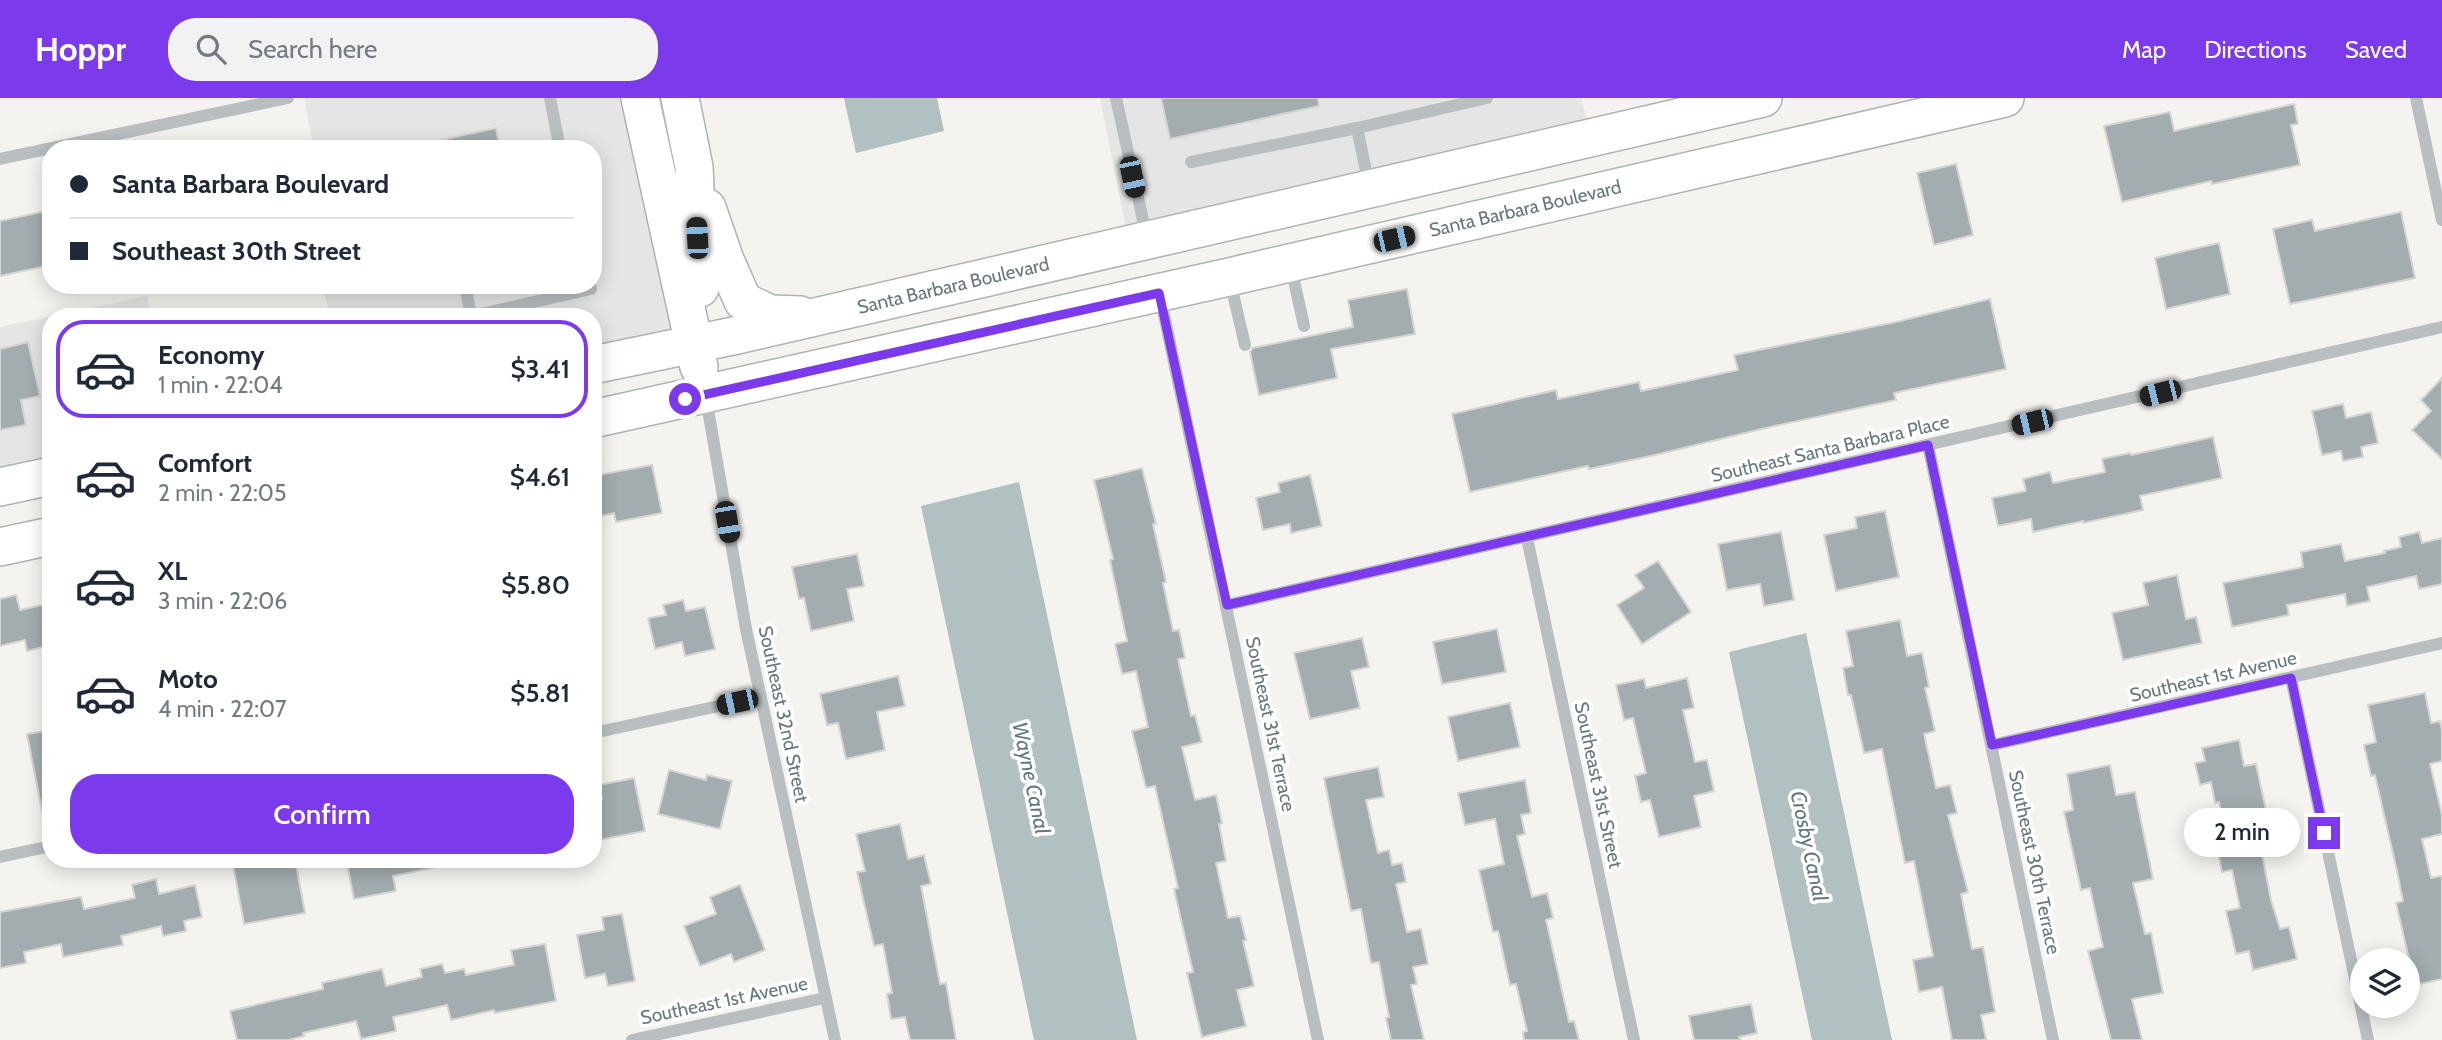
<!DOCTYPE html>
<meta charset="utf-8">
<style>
body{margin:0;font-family:Cabin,sans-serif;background:#f2f2f3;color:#1f2937;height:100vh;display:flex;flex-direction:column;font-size:26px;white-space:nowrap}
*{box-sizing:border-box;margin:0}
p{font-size:23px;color:#747a83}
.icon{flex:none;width:38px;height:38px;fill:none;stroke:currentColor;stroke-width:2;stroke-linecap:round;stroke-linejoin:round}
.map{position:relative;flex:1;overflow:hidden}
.details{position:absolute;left:42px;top:210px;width:560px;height:560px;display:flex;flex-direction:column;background:#fff;border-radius:28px;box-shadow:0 4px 18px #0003}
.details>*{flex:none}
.hud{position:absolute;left:42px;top:42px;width:560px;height:154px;border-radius:28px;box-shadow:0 4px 18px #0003;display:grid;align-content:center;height:154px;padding:0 28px;background:#fff}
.fabs{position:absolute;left:2350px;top:850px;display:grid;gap:14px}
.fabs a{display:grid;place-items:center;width:70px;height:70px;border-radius:50%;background:#fff;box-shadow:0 4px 18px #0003;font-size:35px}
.end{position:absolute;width:32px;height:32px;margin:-16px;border:9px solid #7c3aed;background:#fff;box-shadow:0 0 0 4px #fff}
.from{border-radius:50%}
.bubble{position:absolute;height:49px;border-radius:24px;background:#fff;box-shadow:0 4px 18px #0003;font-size:23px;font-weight:600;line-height:49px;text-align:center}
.car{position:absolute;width:21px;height:42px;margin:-21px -10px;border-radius:9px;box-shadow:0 0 5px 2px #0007;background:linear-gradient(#222 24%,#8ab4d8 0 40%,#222 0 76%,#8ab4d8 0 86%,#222 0)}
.hud b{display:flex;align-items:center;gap:24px;height:66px;font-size:26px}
.hud b+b{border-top:2px solid #e0e1e3}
.hud i{width:18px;height:18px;background:#1f2937}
ul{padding:12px 0 0;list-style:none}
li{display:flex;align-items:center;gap:21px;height:98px;margin:0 14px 10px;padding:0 14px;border:4px solid transparent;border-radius:28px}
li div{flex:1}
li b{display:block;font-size:26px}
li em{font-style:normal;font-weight:600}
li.active{border-color:#7c3aed}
li>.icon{width:63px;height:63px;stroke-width:1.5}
.primary-button{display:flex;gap:14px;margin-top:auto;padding:14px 28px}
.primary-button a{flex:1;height:80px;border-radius:28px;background:#7c3aed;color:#fff;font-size:28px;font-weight:600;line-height:80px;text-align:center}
header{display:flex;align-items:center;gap:42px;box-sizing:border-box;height:98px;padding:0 35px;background:#7c3aed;color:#fff}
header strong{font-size:33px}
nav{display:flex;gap:38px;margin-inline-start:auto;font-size:24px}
.search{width:490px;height:63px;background:#f2f2f3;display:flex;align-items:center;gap:18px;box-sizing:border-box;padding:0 24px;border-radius:28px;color:#747a83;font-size:26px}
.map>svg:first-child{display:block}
.built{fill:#e4e5e4}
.water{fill:#b1c0c1}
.building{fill:#a3acaf;stroke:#d5d5d3;stroke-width:2}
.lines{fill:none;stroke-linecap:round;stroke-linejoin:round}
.minor-tunnel{stroke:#c9cece;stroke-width:12;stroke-dasharray:12 6;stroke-linecap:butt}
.major-casing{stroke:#adb2b4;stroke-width:40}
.minor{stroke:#b9bec0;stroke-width:12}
.major{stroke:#fff;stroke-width:37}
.route{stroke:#7c3aed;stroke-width:9}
.labels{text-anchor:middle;stroke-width:7;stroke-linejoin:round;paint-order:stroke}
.street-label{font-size:19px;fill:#66777e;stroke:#fff}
.water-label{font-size:21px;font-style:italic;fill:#62797b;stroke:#fff}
</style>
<header>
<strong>Hoppr</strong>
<div class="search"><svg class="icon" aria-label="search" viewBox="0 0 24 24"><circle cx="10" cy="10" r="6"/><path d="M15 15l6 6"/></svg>Search here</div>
<nav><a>Map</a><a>Directions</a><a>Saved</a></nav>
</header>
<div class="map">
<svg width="2442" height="942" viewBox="0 0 2442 942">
<rect width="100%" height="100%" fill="#f4f3f0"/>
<path class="built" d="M304 0H627L678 238 593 255V219H330L323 187H593V51H314Z
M1100 0H1581L1589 28 1127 135Z
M147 198 151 219H51V367L0 377V229Z"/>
<path class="water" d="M844 0H937L944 33 856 55Z
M1019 384 1137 942H1034L921 408Z
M1806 535 1892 942H1812L1729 554Z"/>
<path class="building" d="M1161 0H1318L1319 8 1170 41Z
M2294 6 2298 26 2291 27 2300 67 2212 86 2211 83 2122 104 2104 28 2170 14 2174 33Z
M496 30 500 51H437L436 43Z
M1956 66 1973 137 1934 147 1917 75Z
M51 112V167L0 178V123Z
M2401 114 2415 180 2290 206 2273 131 2312 122 2315 133Z
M2219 145 2230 196 2166 211 2155 160Z
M1407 191 1415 236 1331 251 1337 280 1259 297 1250 254 1253 250 1353 229 1348 202Z
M1990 201 2006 271 1894 295 1896 302 1774 328 1655 357 1589 371 1588 368 1470 394 1452 316 1556 292 1558 301 1639 284 1641 293 1738 272 1734 257 1896 224Z
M28 244 40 298 21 302 26 327 0 332V251Z
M2442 280V361L2412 332 2431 313 2421 302Z
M2343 306 2346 320 2371 314 2378 345 2361 349 2363 359 2343 363 2341 353 2322 357 2312 313Z
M2213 339 2222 380 2140 398 2143 412 2083 425V423L2033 434 2031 421 1998 428 1992 400 2026 393 2023 381 2050 374 2053 385 2105 374 2102 361 2130 355 2131 357Z
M652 367 662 415 616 424 614 415 597 419 593 400V378Z
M1142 370 1156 426H1153L1166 484 1163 485 1173 533 1179 532 1185 560 1178 561 1191 618 1195 617 1202 644 1182 649 1195 702 1216 697 1222 725 1219 726 1226 763 1216 765 1228 820 1240 818 1246 842 1243 843 1254 888 1237 892 1246 928 1202 939 1187 875 1193 874 1174 791 1178 790 1155 688 1146 690 1132 633 1148 629 1136 573 1122 576 1115 546 1127 543 1110 462 1113 461 1094 382Z
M1310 377 1322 428 1291 435 1290 426 1263 432 1256 400 1280 394 1278 385Z
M1885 413 1899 479 1836 493 1824 437 1857 430 1855 419Z
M1781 434 1794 502 1764 508 1760 486 1727 492 1718 446Z
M2419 434 2422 445 2442 440V486L2419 491 2416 478 2367 489 2370 503 2347 508 2345 496 2287 507 2289 517 2232 529 2223 485 2303 469 2301 454 2341 446 2345 463 2385 455 2384 453 2401 449 2399 439Z
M857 456 864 488 847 491 854 523 811 533 804 500 799 501 792 469Z
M1658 463 1691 514 1642 546 1617 507 1644 490 1635 477Z
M2177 477 2186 521 2196 519 2202 545 2123 562 2112 515 2148 507 2143 485Z
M16 497 20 512 51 505V536L45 538 47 548 27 553 25 542 0 548V501Z
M683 502 686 513 705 509 715 551 685 558 682 544 655 551 648 520 666 517 663 507Z
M1900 522 1907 558 1922 555 1929 589 1925 590 1935 633 1924 636 1936 690 1950 687 1957 715 1948 717 1968 794 1961 796 1972 851 1983 849 1995 914 1981 917 1986 942H1952L1942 889 1919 894 1913 862 1933 858 1914 763 1905 765 1882 651 1864 655 1851 597H1848L1843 570 1853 568 1846 533Z
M1497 531 1506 574 1442 586 1433 544Z
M1362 540 1369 569 1351 573 1360 610 1310 621 1294 555Z
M898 578 905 608 877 614 885 652 846 661 838 625 827 627 820 596Z
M1687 580 1694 610 1683 612 1695 664 1707 662 1714 693 1694 698 1701 729 1659 739 1650 702 1641 704 1635 678 1646 675 1633 620 1624 622 1616 587 1644 581 1646 590Z
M2425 595 2431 625 2440 623 2442 632V663L2430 666 2442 717V736L2422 741 2431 780 2442 778V881L2415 887 2396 805 2403 803 2397 773 2375 677 2371 678 2364 647 2376 644 2368 607Z
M1510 605 1520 649 1458 663 1448 619Z
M51 632V712L42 713 27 636Z
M2239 642 2244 668 2256 666 2275 754 2262 756 2271 802 2280 831 2289 829 2297 861 2253 872 2249 853 2236 856 2226 813 2240 810 2232 772 2222 774 2218 754 2228 752 2219 704 2215 705 2211 684 2200 687 2195 665 2205 663 2202 650Z
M2110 667 2116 697 2135 694 2153 781 2133 785 2145 836 2151 835 2163 895 2132 901 2142 942H2111L2088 853 2103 849 2090 790 2081 792 2064 714 2073 712 2067 676Z
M1378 669 1384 699 1366 702 1378 755 1389 752 1392 767 1402 765 1406 784 1396 786 1407 834 1421 831 1428 866 1413 869 1417 886 1411 887 1424 942H1391L1386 920 1389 919 1379 864 1371 865 1361 811 1351 813 1324 680Z
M669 672 706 682 707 677 732 683 720 731 658 716Z
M634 680 645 733 599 742 598 735H593V703L602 701 599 687Z
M1525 682 1531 715 1521 717 1525 736 1517 738 1532 799 1547 795 1553 820 1546 822 1569 924 1574 923 1579 942H1524L1523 934 1527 933 1516 886 1510 887 1498 833 1493 834 1479 772 1504 766 1495 721 1465 727 1458 695Z
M900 726 908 761 924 757 931 786 921 788 940 886 946 885 956 942H910L905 919 891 921 887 896 892 895 883 846 874 848 857 774 865 773 856 736Z
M232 761H255L256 768 295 761 305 815 244 826Z
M346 761H433V770L393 778 396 793 354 801Z
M156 781 159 796 195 787 202 819 184 823 186 833 163 838 161 828 121 838 123 847 63 859 61 846 24 854 26 865 0 870V814L81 799 84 811 135 800 132 787Z
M740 787 765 852 734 864 731 856 700 868 684 828 716 816 710 799Z
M622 816 635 883 608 888 605 876 585 880 577 837 604 832 602 819Z
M545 846 556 903 495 915 494 912 451 922 447 907 393 919 396 933 361 941 356 923 303 935 304 938 289 942H237L230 913 323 891 322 885 382 871 386 888 422 879 420 871 442 866 445 875 464 871 466 877 514 867 511 852Z
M1751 906 1757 935 1739 939 1740 942H1694L1689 918Z"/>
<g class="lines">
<path class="minor-tunnel" d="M515 187 516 193"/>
<defs>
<path id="major" d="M640 0 699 269
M680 0 694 69 700 190
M707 110 725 162 743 203 770 216 800 217
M593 267 733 238 1763 0
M593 321 1229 179 2005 0
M0 389 51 378
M0 449 51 438"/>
</defs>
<use href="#major" class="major-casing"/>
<path class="minor" d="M550 0 560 51
M1116 0 1147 140
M2416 0 2442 122
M0 61 288 0
M1191 64 1357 30
M1369 87 1357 30 1487 0
M1291 169 1304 228
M1230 183 1245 247
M465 187 471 218
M1160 198 1318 942
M468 219 591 191 590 187
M706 300 746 531 835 942
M1928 347 2053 942
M1527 440 1634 942
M1227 507 2442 229
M2291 580 2368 942
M593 635 761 599
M1992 647 2442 545
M0 759 51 748
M632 942 825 900"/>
<use href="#major" class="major"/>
</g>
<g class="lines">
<path class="route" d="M685 301 1159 195 1227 507 1928 347 1992 647 2291 580 2324 735"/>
</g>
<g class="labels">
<g class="street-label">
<text transform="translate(1525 110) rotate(-13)" y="7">Santa Barbara Boulevard</text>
<text transform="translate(953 187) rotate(-13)" y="7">Santa Barbara Boulevard</text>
<text transform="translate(1830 350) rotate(-13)" y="7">Southeast Santa Barbara Place</text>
<text transform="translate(2213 578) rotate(-13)" y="7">Southeast 1st Avenue</text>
<text transform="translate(784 616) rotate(78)" y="7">Southeast 32nd Street</text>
<text transform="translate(1271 626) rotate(78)" y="7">Southeast 31st Terrace</text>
<text transform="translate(1599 687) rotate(78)" y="7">Southeast 31st Street</text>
<text transform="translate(2035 764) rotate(78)" y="7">Southeast 30th Terrace</text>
<text transform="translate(724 902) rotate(-12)" y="7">Southeast 1st Avenue</text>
</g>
<g class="water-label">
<text transform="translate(1031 680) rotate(78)" y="7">Wayne Canal</text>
<text transform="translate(1809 748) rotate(78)" y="7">Crosby Canal</text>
</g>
</g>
</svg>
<div class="fabs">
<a><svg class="icon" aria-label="layers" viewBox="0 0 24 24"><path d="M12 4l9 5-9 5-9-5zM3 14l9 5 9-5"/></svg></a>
</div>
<i class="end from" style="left:685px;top:301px"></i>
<i class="end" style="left:2324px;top:735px"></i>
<div class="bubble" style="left:2184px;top:710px;width:116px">2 min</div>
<i class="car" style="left:1132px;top:79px;rotate:168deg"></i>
<i class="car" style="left:697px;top:140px;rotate:357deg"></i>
<i class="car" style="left:1394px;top:141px;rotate:77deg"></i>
<i class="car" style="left:2160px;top:295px;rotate:256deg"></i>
<i class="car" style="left:2032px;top:324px;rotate:257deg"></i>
<i class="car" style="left:727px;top:424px;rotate:170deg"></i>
<i class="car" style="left:737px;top:604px;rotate:258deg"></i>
<div class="hud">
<b><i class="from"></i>Santa Barbara Boulevard</b>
<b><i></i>Southeast 30th Street</b>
</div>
<section class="details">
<ul>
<li class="active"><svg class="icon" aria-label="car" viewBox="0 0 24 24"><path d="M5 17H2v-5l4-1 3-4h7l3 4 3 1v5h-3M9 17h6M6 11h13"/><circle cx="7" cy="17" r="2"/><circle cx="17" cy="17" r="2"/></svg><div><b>Economy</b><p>1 min · 22:04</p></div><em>$3.41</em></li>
<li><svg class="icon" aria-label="car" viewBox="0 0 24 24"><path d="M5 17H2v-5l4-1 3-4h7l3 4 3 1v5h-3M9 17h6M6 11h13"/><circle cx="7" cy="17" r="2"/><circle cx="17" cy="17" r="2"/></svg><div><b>Comfort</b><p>2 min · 22:05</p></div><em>$4.61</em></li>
<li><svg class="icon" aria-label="car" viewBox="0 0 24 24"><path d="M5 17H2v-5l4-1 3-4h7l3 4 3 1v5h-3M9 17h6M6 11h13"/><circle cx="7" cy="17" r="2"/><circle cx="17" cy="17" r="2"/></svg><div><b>XL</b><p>3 min · 22:06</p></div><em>$5.80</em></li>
<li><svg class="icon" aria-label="car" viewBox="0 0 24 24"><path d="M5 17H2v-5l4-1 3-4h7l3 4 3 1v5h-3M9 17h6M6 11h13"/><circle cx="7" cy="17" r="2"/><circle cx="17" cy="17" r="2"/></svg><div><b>Moto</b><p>4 min · 22:07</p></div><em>$5.81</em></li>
</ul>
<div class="primary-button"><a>Confirm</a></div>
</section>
</div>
